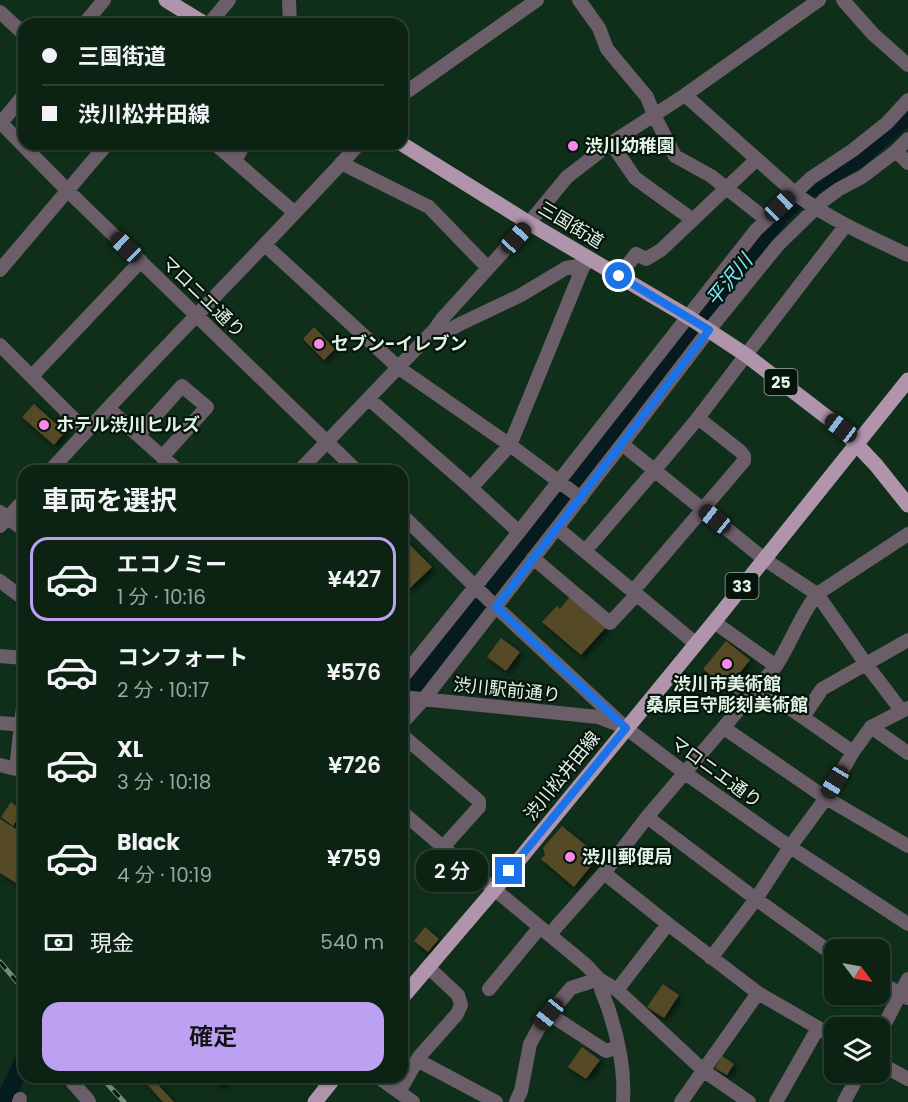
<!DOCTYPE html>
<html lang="ja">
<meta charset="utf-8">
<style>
body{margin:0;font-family:Poppins,"Noto Sans JP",sans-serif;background:#1a2f22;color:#f1f3f6;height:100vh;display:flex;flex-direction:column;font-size:22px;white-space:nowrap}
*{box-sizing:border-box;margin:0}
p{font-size:20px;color:#9aa4a0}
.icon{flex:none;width:33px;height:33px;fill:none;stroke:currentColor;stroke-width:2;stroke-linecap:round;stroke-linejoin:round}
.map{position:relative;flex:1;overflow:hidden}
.sheet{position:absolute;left:18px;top:465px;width:390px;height:618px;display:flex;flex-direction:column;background:#0c2314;border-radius:18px;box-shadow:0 2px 4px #0004,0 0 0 2px #2c4034}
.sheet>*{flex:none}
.banner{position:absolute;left:18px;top:18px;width:390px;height:132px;border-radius:18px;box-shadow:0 2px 4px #0004,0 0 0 2px #2c4034;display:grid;align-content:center;height:132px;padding:0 24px;background:#0c2314}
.needle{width:39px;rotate:122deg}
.tools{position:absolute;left:824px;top:939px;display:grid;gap:12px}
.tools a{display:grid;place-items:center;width:66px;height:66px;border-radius:12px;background:#0c2314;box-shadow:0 2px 4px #0004,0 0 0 2px #2c4034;font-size:30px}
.end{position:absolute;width:27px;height:27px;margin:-14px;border:8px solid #1a73e8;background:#fff;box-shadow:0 0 0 3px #fff}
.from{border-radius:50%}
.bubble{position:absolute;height:42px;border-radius:18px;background:#0c2314;box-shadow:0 2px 4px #0004,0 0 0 2px #2c4034;font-size:20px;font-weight:600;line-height:42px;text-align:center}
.car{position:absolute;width:18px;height:36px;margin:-18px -9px;border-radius:8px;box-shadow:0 0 4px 2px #0007;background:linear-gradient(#222 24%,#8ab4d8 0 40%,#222 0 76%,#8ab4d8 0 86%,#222 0)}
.banner b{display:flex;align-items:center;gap:21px;height:57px;font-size:22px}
.banner b+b{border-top:2px solid #2c4034}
.banner i{width:15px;height:15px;background:#f1f3f6}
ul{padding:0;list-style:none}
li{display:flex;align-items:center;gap:18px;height:84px;margin:0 12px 9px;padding:0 12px;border:3px solid transparent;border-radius:18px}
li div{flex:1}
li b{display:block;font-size:22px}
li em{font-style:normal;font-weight:600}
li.selected{border-color:#bca0f2}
li>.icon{width:54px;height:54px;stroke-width:1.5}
h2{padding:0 24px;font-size:27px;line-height:72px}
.pay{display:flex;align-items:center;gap:15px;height:66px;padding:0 24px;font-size:22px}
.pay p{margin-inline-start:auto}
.cta{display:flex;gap:12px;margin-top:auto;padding:12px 24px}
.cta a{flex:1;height:69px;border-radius:18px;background:#bca0f2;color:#111;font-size:24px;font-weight:600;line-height:69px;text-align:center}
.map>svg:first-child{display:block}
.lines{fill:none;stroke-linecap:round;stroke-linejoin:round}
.river{stroke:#051b1f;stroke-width:18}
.building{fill:#554a27;filter:url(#shadow)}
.minor{stroke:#6c5e69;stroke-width:14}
.major{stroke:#af94ab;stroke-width:15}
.rail-casing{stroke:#738c7a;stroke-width:5}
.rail{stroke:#07140b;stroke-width:3;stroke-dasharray:9;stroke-linecap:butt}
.route{stroke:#1a73e8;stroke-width:8}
.poi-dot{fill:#f888ea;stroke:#07140b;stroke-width:2}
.labels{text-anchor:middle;stroke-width:4.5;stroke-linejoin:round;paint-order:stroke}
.shield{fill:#07140b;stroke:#a0b1a4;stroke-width:1.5}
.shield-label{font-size:16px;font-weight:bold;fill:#e2f4e6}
.poi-label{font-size:18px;font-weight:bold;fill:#e2f4e6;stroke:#07140b;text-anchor:start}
.street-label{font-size:18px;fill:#e2f4e6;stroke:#07140b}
.water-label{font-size:20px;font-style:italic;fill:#79e9fe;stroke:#07140b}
</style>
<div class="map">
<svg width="908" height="1102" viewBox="0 0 908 1102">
<defs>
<filter id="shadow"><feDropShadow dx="3" dy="3" stdDeviation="3" flood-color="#0009"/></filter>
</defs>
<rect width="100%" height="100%" fill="#102f1a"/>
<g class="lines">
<path class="river" d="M402 701 559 502 702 313 785 211 818 183 858 159 908 115
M4 1102 24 1060"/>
</g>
<path class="building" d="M314 327 335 349 324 360 303 339Z
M34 404 65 432 54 445 22 417Z
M405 540 432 567 409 589 402 582V543Z
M572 594 608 625 581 655 542 622 557 606 560 609Z
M501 638 520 652 506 671 487 657Z
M726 641 750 660 731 684 741 692 737 696 703 669Z
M11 802 23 811 13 826 1 817Z
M0 819 24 834V888L0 873Z
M562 826 599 856 574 887 541 859 545 855 543 848Z
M425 927 439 939 428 952 414 941Z
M22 954 24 956V966L17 958Z
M663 984 679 995 664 1018 647 1007Z
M582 1047 600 1060 586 1079 568 1067Z
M722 1056 734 1064 727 1075 715 1068Z
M214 1077H228L229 1080 218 1086Z
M153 1079 174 1102H163L147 1084Z"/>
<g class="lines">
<path class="minor" d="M289 0 290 24
M579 0 599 28 607 49 647 97 654 115 675 156 711 176 767 220
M843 0 873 34 908 65
M0 12 24 34
M84 24 104 0
M209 24 229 0
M402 95 537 0
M685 95 797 195C831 220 870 237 908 255
M0 122 68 191 357 471
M0 124 24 95
M611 143 635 178 693 220
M215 144 295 213
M896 151 908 163
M235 161 244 144
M341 163 429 207 488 268
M265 245 399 368 510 445 581 498
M0 270 107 144
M619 276 636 254 646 259 661 250 757 159
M430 334 444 333 458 325 521 295 566 268 585 265
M0 345 86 431
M32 376 141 261
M369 399 471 488 519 532
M109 409 178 471
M138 435 182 386 207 407 162 457
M622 444 764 559 817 594 908 534
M50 471C150 360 258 255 359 144
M299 471 435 329 442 319 529 223 567 177 611 143 685 95 819 0
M471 488 510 445 587 257
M0 512 24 530
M402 515 496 607 626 728 685 773 790 847 908 924
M0 526 24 500
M557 528 695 643
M585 551 654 471 698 418 746 355 846 225
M533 558 610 623 637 594
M0 581 24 599
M633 591 744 461V456L740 451 698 418
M714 622 776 666
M0 656 24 658
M402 678 519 532 756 230 811 178 853 150 887 123 908 100
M759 687 853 752
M402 697 598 717 619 725
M803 717 822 689 908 640
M0 723 24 725
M402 723 424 699 622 444 709 330 778 245 824 200 839 189 862 177 896 151 908 139
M871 727 908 753
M724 728 826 798 908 846
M402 735 479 801V807L443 847
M0 765 24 771
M16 769 24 698
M402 812 443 847 586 965 599 979 617 990 704 1071 749 1102
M647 817 756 899 834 955
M604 873 668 924
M550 934 604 873 647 817 776 666C791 643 800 616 817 594L866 664 901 710
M711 958 756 899 790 847 826 798 853 752 871 727 908 708
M879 982 908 998
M489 989 540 927
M617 990 668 924 758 993 834 1037
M549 1014 606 1051 618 1047
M879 1035 908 979
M417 1060 496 1102
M879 1063 908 1079
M72 1077V1081L73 1083 88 1100 89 1102
M317 1077 329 1084
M378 1077 413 1102
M399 1092 419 1057 457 1014 461 1005 458 995 428 967
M19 1102 20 1099
M516 1102 521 1091 530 1044 541 1024 571 988 599 979C600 992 607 1002 610 1014 619 1042 625 1073 623 1102
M681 1102 758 993
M776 1102 818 1028
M844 1102 860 1072"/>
<path class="major" d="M166 0 205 24
M402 144 529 223 690 318 746 355 841 428 876 465 908 505
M402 998 495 889 714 622 908 380
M315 1102 335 1077"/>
<defs>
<path id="rail" d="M0 962 24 990
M101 1077 124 1102"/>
</defs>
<use href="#rail" class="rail-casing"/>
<use href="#rail" class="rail"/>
</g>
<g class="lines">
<path class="route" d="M509 871 626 728 496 607 709 330 619 276"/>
</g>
<g class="poi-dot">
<circle cx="573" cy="146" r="6"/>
<circle cx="319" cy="344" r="6"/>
<circle cx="44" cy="425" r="6"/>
<circle cx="727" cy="664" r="6"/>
<circle cx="570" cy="857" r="6"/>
</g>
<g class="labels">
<g class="shield">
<rect x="764.5" y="369" width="33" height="26" rx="4.5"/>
<rect x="725.5" y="573" width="33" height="26" rx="4.5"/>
</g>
<g class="shield-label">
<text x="781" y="388">25</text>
<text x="742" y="592">33</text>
</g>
<g class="poi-label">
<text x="585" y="152">渋川幼稚園</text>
<text x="331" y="350">セブン-イレブン</text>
<text x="56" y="431">ホテル渋川ヒルズ</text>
<text x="727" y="690" text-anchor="middle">渋川市美術館<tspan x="727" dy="21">桑原巨守彫刻美術館</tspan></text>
<text x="582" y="863">渋川郵便局</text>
</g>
<g class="street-label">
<text transform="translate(571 225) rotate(31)" y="6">三国街道</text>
<text transform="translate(203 297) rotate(44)" y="6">マロニエ通り</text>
<text transform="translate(507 690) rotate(6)" y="6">渋川駅前通り</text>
<text transform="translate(716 772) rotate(36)" y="6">マロニエ通り</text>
<text transform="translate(562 776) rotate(-51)" y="6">渋川松井田線</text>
</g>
<g class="water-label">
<text transform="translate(729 280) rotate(-51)" y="7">平沢川</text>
</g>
</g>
</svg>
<div class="tools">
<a><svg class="needle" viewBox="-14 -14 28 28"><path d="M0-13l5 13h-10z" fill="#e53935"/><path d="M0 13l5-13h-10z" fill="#9aa4a0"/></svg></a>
<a><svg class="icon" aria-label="layers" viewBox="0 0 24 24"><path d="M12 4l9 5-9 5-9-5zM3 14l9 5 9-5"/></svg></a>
</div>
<i class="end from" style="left:619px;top:276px"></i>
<i class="end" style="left:509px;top:871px"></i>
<div class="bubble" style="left:416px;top:850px;width:72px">2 分</div>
<i class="car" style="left:780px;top:206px;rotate:46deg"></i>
<i class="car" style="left:516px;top:238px;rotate:42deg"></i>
<i class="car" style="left:126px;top:247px;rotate:314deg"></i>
<i class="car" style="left:841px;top:428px;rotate:307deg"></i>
<i class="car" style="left:715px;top:519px;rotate:309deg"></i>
<i class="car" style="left:835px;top:782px;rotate:211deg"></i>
<i class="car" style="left:549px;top:1014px;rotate:219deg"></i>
<div class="banner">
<b><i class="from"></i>三国街道</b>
<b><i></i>渋川松井田線</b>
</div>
<section class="sheet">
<h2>車両を選択</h2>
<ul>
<li class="selected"><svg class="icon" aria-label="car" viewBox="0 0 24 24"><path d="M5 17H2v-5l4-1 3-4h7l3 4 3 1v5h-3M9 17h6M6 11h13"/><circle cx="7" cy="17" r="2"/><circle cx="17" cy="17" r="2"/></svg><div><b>エコノミー</b><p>1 分 · 10:16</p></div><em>¥427</em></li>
<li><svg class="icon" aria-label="car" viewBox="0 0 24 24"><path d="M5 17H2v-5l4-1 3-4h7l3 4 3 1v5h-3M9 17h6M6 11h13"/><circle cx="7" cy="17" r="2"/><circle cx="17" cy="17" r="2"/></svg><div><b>コンフォート</b><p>2 分 · 10:17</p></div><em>¥576</em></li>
<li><svg class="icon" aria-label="car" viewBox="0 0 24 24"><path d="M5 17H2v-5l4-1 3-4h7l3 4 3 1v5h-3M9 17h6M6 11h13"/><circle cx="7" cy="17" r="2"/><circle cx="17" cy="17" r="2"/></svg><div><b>XL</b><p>3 分 · 10:18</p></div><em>¥726</em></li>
<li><svg class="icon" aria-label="car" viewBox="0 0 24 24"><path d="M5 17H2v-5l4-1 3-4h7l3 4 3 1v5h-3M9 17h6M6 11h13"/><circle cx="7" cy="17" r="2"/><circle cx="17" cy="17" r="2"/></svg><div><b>Black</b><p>4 分 · 10:19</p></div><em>¥759</em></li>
</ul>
<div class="pay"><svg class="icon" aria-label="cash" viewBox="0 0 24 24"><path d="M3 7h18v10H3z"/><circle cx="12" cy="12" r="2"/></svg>現金<p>540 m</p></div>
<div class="cta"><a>確定</a></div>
</section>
</div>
